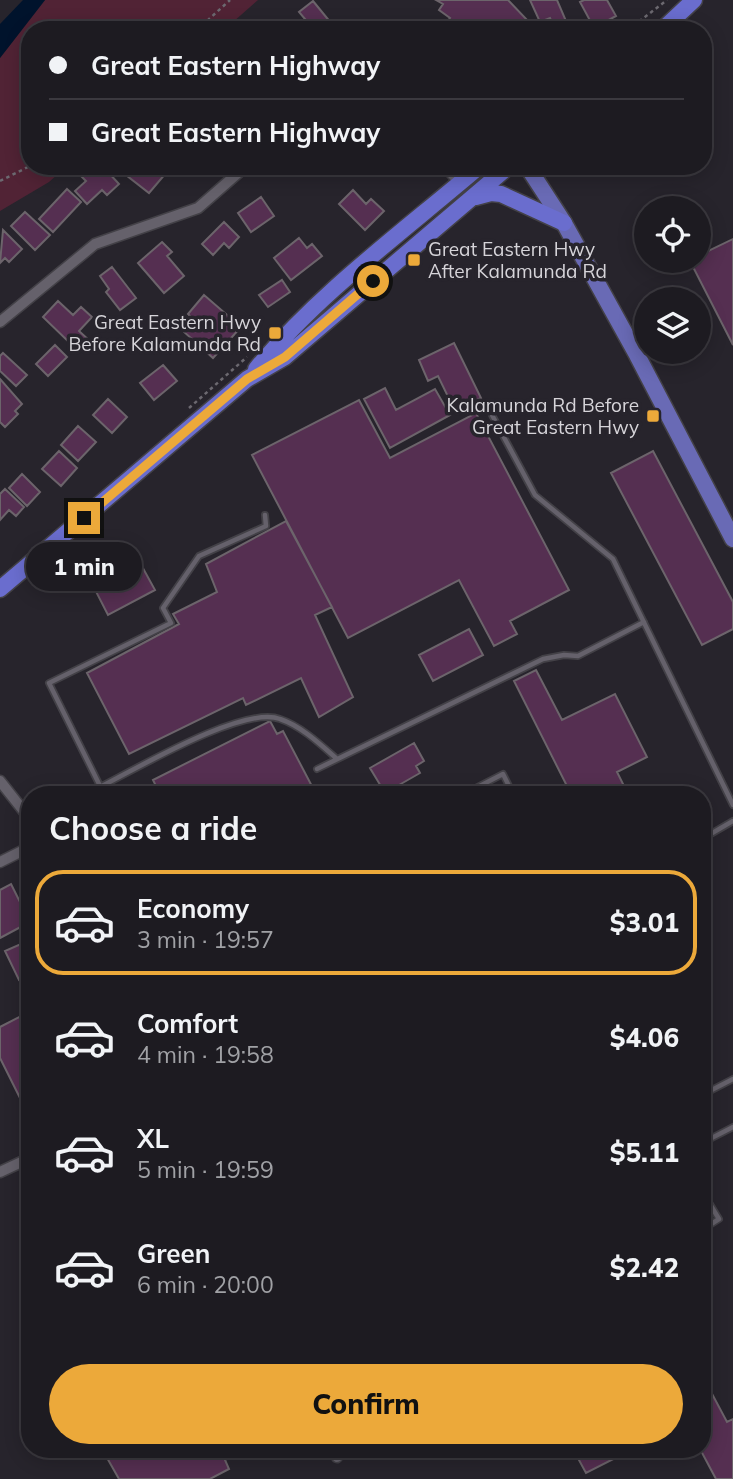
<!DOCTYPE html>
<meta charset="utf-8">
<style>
body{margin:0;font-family:Mulish,sans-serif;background:#25242a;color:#f1f3f6;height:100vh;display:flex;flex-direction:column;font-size:26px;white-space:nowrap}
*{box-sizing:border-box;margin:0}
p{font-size:23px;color:#a0a1a5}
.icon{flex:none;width:38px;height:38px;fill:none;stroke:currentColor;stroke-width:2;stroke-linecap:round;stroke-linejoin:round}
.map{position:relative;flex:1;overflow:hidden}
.drawer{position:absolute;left:21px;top:786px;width:690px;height:672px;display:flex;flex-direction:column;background:#1d1b21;border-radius:28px;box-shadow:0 4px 18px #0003,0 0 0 2px #3b393f}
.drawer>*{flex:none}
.hud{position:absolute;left:21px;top:21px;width:691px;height:154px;border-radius:28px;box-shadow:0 4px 18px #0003,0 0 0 2px #3b393f;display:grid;align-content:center;height:154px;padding:0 28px;background:#1d1b21}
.controls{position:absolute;left:634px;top:196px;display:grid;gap:14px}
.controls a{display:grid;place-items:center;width:77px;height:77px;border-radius:50%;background:#1d1b21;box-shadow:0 4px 18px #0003,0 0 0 2px #3b393f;font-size:35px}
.end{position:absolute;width:32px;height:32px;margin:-16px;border:9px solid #eca93a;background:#111;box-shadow:0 0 0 4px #111}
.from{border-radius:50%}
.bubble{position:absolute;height:49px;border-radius:24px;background:#1d1b21;box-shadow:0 4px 18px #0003,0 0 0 2px #3b393f;font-size:23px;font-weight:800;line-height:49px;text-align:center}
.hud b{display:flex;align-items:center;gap:24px;height:66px;font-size:26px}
.hud b+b{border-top:2px solid #3b393f}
.hud i{width:18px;height:18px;background:#f1f3f6}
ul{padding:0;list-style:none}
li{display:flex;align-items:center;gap:21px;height:105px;margin:0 14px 10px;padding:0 14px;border:4px solid transparent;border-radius:28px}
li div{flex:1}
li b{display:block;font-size:26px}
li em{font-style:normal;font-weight:800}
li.current{border-color:#eca93a}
li>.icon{width:63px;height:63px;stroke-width:1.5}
h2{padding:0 28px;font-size:32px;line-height:84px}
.button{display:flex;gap:14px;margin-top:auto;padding:14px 28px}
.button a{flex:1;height:80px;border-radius:42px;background:#eca93a;color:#111;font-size:28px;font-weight:800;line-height:80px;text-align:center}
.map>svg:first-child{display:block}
.green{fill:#512335}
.water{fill:#00132c}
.building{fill:#552f51;stroke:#6c646b;stroke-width:2}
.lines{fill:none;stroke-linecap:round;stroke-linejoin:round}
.service-casing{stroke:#434147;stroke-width:8}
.minor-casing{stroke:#434147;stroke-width:13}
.primary-casing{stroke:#434147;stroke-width:19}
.trunk-casing{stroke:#434147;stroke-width:19}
.path{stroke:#6c6970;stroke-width:2.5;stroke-dasharray:3.5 3.5;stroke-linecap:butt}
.service{stroke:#65616b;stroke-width:4.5}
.minor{stroke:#65616b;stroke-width:10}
.primary{stroke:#696ab5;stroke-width:16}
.trunk{stroke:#6a6dce;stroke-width:16}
.route{stroke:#eca93a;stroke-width:9}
.poi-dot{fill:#eca93a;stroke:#27242c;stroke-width:2.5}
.labels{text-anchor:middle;stroke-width:7;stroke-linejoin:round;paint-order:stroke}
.poi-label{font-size:19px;fill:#d6d4d9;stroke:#27242c;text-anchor:end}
</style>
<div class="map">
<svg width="733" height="1479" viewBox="0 0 733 1479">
<rect width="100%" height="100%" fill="#27242c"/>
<path class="green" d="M45 0H258L224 30H30V166H67L49 182 0 211V58Z"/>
<path class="water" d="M23 0H45L0 58V24Z"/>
<path class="building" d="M436 0H508L530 23 527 27 530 30H454L447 22 450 18 439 10 443 4Z
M530 0H557L566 21 554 27 550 18 540 22Z
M584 0H607L616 16 594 28 580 2Z
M313 1 331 23 323 30H294L305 19 299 12Z
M134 166H172L149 193 126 175Z
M92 167 101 176 107 171 119 184 107 195 102 190 87 204 75 191 86 181 81 176Z
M67 189 81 202 53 232 39 219Z
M353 190 366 204 371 199 384 211 365 230 339 204Z
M261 197 274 216 251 232 238 213Z
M25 212 50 235 35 250 11 226Z
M224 222 239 237 229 248 224 243 213 255 202 244Z
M3 230 22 249 9 262 5 258 0 263Z
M299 238 307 248 312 244 322 256 291 280 274 258Z
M733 239V345L690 261H698V256Z
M162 242 172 252 167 256 184 276 164 293 138 263Z
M112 267 136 298 120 310 106 292 109 289 100 276Z
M282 280 290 292 268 307 259 295Z
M204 295 241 327 213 358 183 331 193 319 188 314Z
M58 301 73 315 81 307 92 317 79 331 91 342 83 350 76 344 73 346 43 317Z
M454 343 481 398 455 411 438 376 428 381 419 360Z
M55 345 67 357 48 376 36 364Z
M3 353 27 375 16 386 0 371V356Z
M163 365 177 381 154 400 140 383Z
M0 379 22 404 15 411 18 414 5 427 0 422Z
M385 388 396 410 435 389 450 415 390 448 364 399Z
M108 399 127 417 112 433 93 415Z
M359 400 390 458 476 413 569 590 510 621 517 634 494 646 459 580 348 638 252 455Z
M78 426 96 442 78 461 61 445Z
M59 451 77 468 61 486 42 469Z
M653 451 733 602V629L702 645 611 473Z
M22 474 40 492 27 506 9 488Z
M5 489 24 507 16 516 9 510 0 520V494Z
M286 521 332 607 315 615 353 697 319 717 301 678 246 705 243 698 129 754 87 673 179 624 173 614 217 592 206 564Z
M133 550 155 590 108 615 87 574Z
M469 629 483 655 433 681 419 655Z
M536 670 562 720 615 694 647 757 617 772 628 794H571L514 681Z
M270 721 277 734 283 731 315 792 310 794H160L153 780Z
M414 743 424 761 416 766 420 773 385 793 370 768Z
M11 884 30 922 0 938V890Z
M30 940V975L19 980 5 951Z
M27 1013 30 1018 29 1116 0 1058V1027Z
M702 1375 727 1422 733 1419V1479H716L700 1449Z
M102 1449H246L225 1460 229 1469 210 1479H119Z
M573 1449H633L586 1473Z"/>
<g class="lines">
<defs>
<path id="service" d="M492 415 535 495 613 559 733 805
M317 769 543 659 564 655 578 656 644 622
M97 794 100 787C136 769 244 705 280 719 301 726 320 744 337 759
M104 794 49 683 171 623 163 608 199 556 266 526 265 515
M464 794 503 774 513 794
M702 839 733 821
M702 1095 733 1079
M702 1143 733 1127
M702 1191 719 1219 702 1230"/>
<path id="minor" d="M445 166 460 183
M0 322 95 244 198 208 246 166
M0 781 30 819
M0 862 30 847
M0 1172 30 1158
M337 1457 340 1449"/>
<path id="primary" d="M527 166 564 223 637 355 733 539"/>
<path id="trunk" d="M662 30 694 0
M476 197 491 193 501 194 564 223
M256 369C320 292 404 231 480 166
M0 589 247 379 285 357 509 166"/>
</defs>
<use href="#service" class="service-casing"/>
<use href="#minor" class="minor-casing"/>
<use href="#primary" class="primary-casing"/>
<use href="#trunk" class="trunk-casing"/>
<path class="path" d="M197 30 230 0
M628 30 667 0
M0 181 30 166
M189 408 247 357"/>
<use href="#service" class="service"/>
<use href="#minor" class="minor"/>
<use href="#primary" class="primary"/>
<use href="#trunk" class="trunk"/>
</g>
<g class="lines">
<path class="route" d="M84 518 247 379 285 357 373 281"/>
</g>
<g class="poi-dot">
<rect x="407" y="253" width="14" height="14" rx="3.5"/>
<rect x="268" y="326" width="14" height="14" rx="3.5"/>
<rect x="646" y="409" width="14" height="14" rx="3.5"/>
</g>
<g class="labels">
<g class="poi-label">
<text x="428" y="256" text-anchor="start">Great Eastern Hwy<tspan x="428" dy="22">After Kalamunda Rd</tspan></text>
<text x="261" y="329">Great Eastern Hwy<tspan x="261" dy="22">Before Kalamunda Rd</tspan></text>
<text x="639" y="412">Kalamunda Rd Before<tspan x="639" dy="22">Great Eastern Hwy</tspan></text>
</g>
</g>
</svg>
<div class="controls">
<a><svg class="icon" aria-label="locate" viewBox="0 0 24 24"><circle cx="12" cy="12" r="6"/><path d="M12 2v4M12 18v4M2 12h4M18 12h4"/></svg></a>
<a><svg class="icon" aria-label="layers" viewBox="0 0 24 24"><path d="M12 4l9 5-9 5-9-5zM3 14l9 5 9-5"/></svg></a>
</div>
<i class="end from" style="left:373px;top:281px"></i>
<i class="end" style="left:84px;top:518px"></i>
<div class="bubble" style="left:26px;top:542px;width:116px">1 min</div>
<div class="hud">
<b><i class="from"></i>Great Eastern Highway</b>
<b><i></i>Great Eastern Highway</b>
</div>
<section class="drawer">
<h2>Choose a ride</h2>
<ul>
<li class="current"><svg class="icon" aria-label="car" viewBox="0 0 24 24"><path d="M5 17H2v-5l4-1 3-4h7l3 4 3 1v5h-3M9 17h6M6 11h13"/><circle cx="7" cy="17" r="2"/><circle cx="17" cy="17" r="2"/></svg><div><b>Economy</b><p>3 min · 19:57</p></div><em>$3.01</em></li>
<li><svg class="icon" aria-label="car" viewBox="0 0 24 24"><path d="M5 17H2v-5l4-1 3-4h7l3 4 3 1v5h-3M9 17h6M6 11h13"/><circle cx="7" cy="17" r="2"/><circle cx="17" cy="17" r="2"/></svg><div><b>Comfort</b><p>4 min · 19:58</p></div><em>$4.06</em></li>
<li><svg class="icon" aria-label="car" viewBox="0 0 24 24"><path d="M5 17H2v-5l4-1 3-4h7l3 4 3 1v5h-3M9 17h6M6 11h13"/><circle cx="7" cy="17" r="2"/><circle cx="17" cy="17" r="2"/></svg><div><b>XL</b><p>5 min · 19:59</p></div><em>$5.11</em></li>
<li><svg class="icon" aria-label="car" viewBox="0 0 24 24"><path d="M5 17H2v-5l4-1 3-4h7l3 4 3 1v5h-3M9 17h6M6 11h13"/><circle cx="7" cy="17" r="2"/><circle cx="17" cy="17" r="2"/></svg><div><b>Green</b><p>6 min · 20:00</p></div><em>$2.42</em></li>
</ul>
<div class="button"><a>Confirm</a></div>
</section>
</div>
